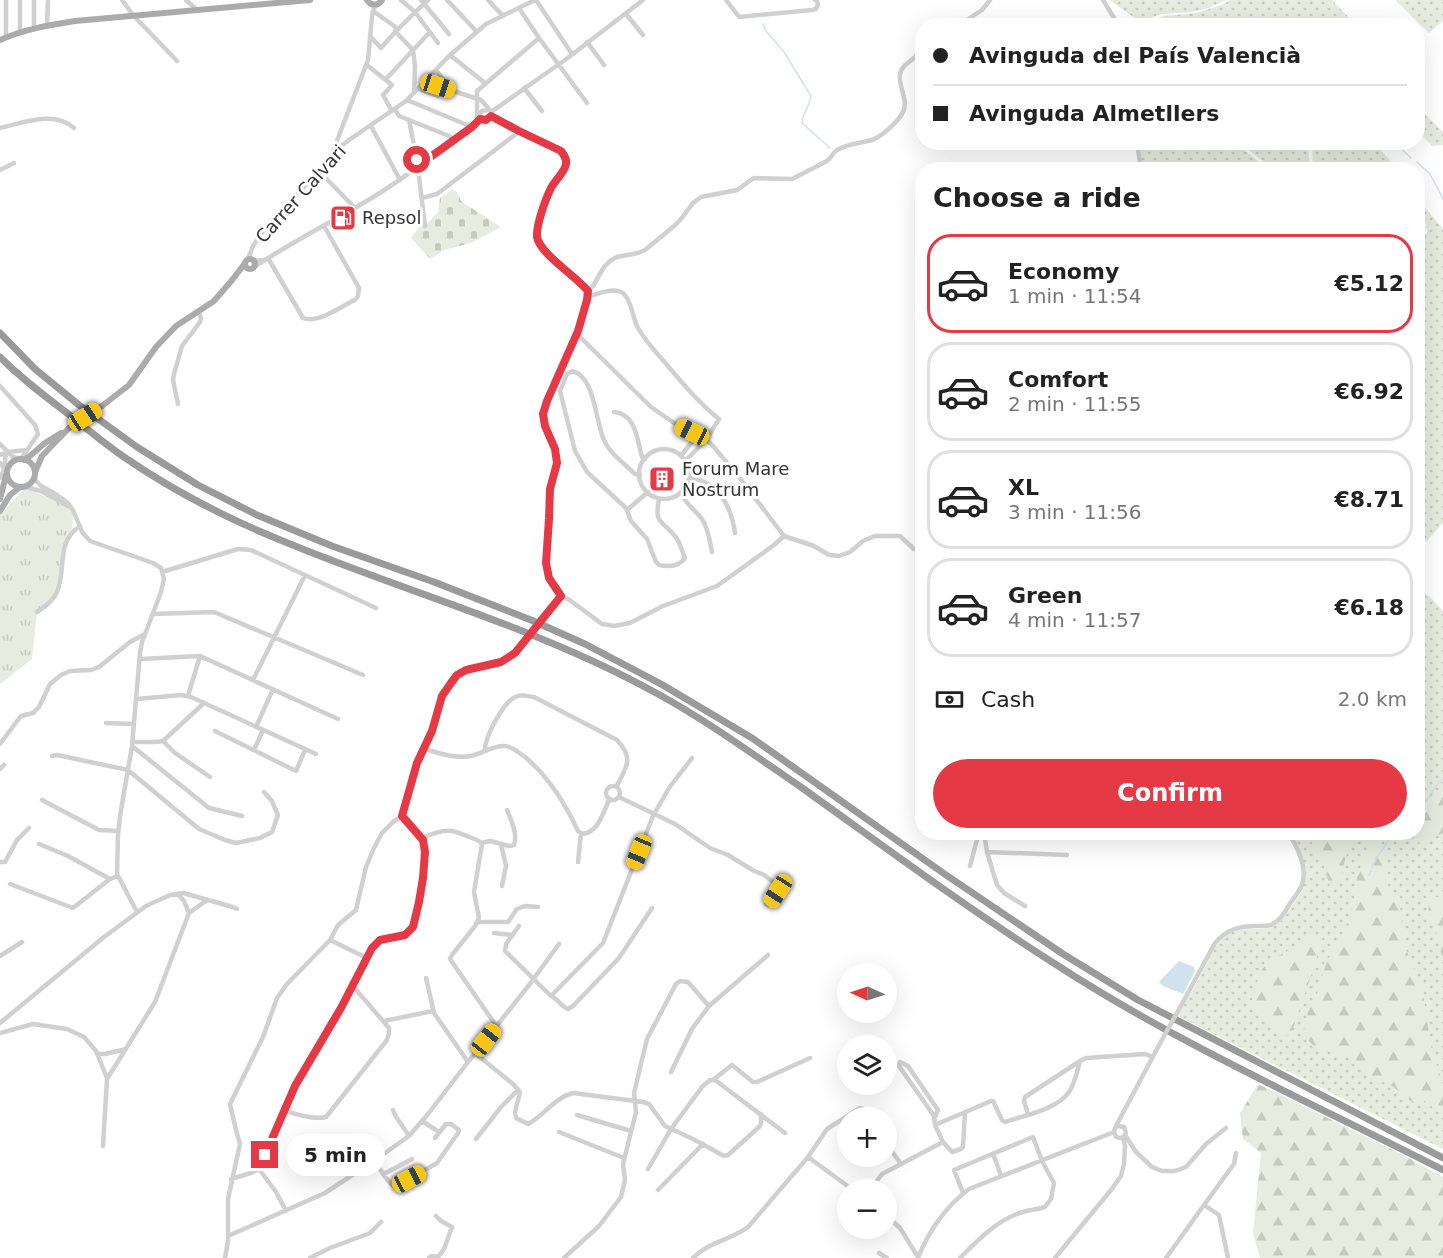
<!DOCTYPE html>
<meta charset="utf-8">
<style>
body{margin:0;font-family:"DejaVu Sans",sans-serif;background:#f2f2f2;color:#222;height:100vh;display:flex;flex-direction:column;font-size:22px;white-space:nowrap}
*{box-sizing:border-box;margin:0}
p{font-size:20px;color:#767676}
.icon{flex:none;width:33px;height:33px;fill:none;stroke:currentColor;stroke-width:2;stroke-linecap:round;stroke-linejoin:round}
.map{position:relative;flex:1;overflow:hidden}
.panel{position:absolute;left:915px;top:162px;width:510px;height:678px;display:flex;flex-direction:column;background:#fff;border-radius:24px;box-shadow:0 6px 24px #0002}
.panel>*{flex:none}
.top-card{position:absolute;left:915px;top:18px;width:510px;height:132px;border-radius:24px;box-shadow:0 6px 24px #0002;display:grid;align-content:center;height:132px;padding:0 18px;background:#fff}
.needle{width:39px;rotate:273deg}
.controls{position:absolute;left:837px;top:963px;display:grid;gap:12px}
.controls a{display:grid;place-items:center;width:60px;height:60px;border-radius:50%;background:#fff;box-shadow:0 6px 24px #0002;font-size:30px}
.end{position:absolute;width:27px;height:27px;margin:-14px;border:8px solid #e63946;background:#fff;box-shadow:0 0 0 3px #fff}
.from{border-radius:50%}
.bubble{position:absolute;height:42px;border-radius:21px;background:#fff;box-shadow:0 6px 24px #0002;font-size:20px;font-weight:700;line-height:42px;text-align:center}
.car{position:absolute;width:18px;height:36px;margin:-18px -9px;border-radius:8px;box-shadow:0 0 4px 2px #0007;background:linear-gradient(#f5c518 24%,#345 0 40%,#f5c518 0 76%,#345 0 86%,#f5c518 0)}
.top-card b{display:flex;align-items:center;gap:21px;height:57px;font-size:22px}
.top-card b+b{border-top:2px solid #e0e0e0}
.top-card i{width:15px;height:15px;background:#222}
ul{padding:0;list-style:none}
li{display:flex;align-items:center;gap:18px;height:99px;margin:0 12px 9px;padding:0 6px;border:3px solid #e0e0e0;border-radius:24px}
li div{flex:1}
li b{display:block;font-size:22px}
li em{font-style:normal;font-weight:700}
li.on{border-color:#e63946}
li>.icon{width:54px;height:54px;stroke-width:1.5}
h2{padding:0 18px;font-size:27px;line-height:72px}
.pay{display:flex;align-items:center;gap:15px;height:66px;padding:0 18px;font-size:22px}
.pay p{margin-inline-start:auto}
.primary-button{display:flex;gap:12px;margin-top:auto;padding:12px 18px}
.primary-button a{flex:1;height:69px;border-radius:36px;background:#e63946;color:#fff;font-size:24px;font-weight:700;line-height:69px;text-align:center}
.map>svg:first-child{display:block}
.grass{fill:url(#grass-dots)}
.forest{fill:url(#forest-firs)}
.cemetery{fill:url(#cemetery-stones)}
.park{fill:url(#park-tufts)}
.water{fill:#cfe2ee}
.lines{fill:none;stroke-linecap:round;stroke-linejoin:round}
.stream{stroke:#cfe2ee;stroke-width:1.5}
.minor{stroke:#d0d0d0;stroke-width:4.5}
.major{stroke:#ababab;stroke-width:6}
.highway{stroke:#9a9a9a;stroke-width:7}
.minor-bridge{stroke:#d0d0d0;stroke-width:4.5}
.major-bridge{stroke:#ababab;stroke-width:6}
.route{stroke:#e63946;stroke-width:8}
.labels{text-anchor:middle;stroke-width:6;stroke-linejoin:round;paint-order:stroke}
.street-label{font-size:18px;fill:#333;stroke:#fff}
.poi-label{font-size:18px;fill:#333;stroke:#fff;text-anchor:start}
</style>
<div class="map">
<svg width="1443" height="1258" viewBox="0 0 1443 1258">
<defs>
<pattern id="grass-dots" width="8" height="8" patternUnits="userSpaceOnUse" patternTransform="scale(1.5)"><rect width="8" height="8" fill="#e6ecdf"/><path d="M2 2h.1M6 6h.1" fill="none" stroke="#c6cbc0" stroke-width="1.8" stroke-linecap="round"/></pattern>
<pattern id="forest-firs" width="22" height="20" patternUnits="userSpaceOnUse" patternTransform="scale(1.5)"><rect width="22" height="20" fill="#e6ecdf"/><path d="M5 1l3.5 6h-7zM16 11l3.5 6h-7z" fill="#c6cbc0"/></pattern>
<pattern id="cemetery-stones" width="16" height="16" patternUnits="userSpaceOnUse" patternTransform="scale(1.5)"><rect width="16" height="16" fill="#e6ecdf"/><path d="M2 7V4a2 2 0 0 1 4 0v3zM10 15v-3a2 2 0 0 1 4 0v3z" fill="#c6cbc0"/></pattern>
<pattern id="park-tufts" width="24" height="20" patternUnits="userSpaceOnUse" patternTransform="scale(1.5)"><rect width="24" height="20" fill="#e6ecdf"/><path d="M3 7l-1-3M5 7V3M7 7l1-3M15 17l-1-3M17 17v-4M19 17l1-3" fill="none" stroke="#c6cbc0"/></pattern>
</defs>
<rect width="100%" height="100%" fill="#fff"/>
<path class="grass" d="M1110 0H1226L1208 8 1191 12 1161 14 1140 22Z
M1230 0H1332L1354 23 1351 26 1279 25 1263 19 1254 18 1166 25H1143L1141 24 1164 16 1197 13 1224 4Z
M1397 0H1443V21L1429 33 1396 1Z
M1418 107 1443 132V145L1432 146 1418 131 1422 126 1421 124 1418 127Z
M1140 143H1225L1243 149 1268 169H1143Z
M1235 143H1308L1310 169H1273L1246 148Z
M1312 143H1375L1397 169H1313Z
M1418 199 1443 229V523L1426 542 1418 528V232L1422 237 1428 231 1425 227 1427 225 1425 223 1423 225 1418 219Z
M1418 587 1431 598 1443 611V1149L1178 1016C1186 1001 1195 986 1203 971 1209 959 1215 944 1225 936 1242 924 1258 933 1274 926 1281 923 1286 914 1290 909 1296 900 1304 891 1305 880 1308 864 1298 846 1290 833L1418 832Z"/>
<path class="forest" d="M1443 790V833L1420 844 1411 834 1412 833 1418 832C1418 816 1432 801 1443 790Z
M1311 833H1359C1355 839 1350 846 1347 854 1341 870 1344 880 1332 893L1324 867 1312 846Z
M1373 833H1377L1387 859V883L1400 907 1405 947 1419 981 1424 1000 1431 1046 1443 1085V1115L1423 1100 1413 1103 1392 1086 1368 1076 1349 1057 1317 1049 1303 1035 1308 1012 1317 994 1327 960 1332 953 1351 916 1357 878Z
M1431 895 1443 899V961L1436 932 1428 911Z
M1308 932 1323 937 1315 964 1291 1034 1287 1036 1272 1027 1253 1005 1252 995 1262 969 1276 957 1300 945Z
M1258 1084 1401 1154 1443 1177V1258H1260L1253 1233 1261 1153 1243 1139 1240 1113Z"/>
<path class="cemetery" d="M452 190 456 191 462 202 501 227 471 243 444 250 430 259 411 238 422 223 425 226 438 212 440 198Z"/>
<path class="park" d="M26 487 73 510 72 533 63 554 56 593 37 612 32 659 0 684V515Z"/>
<path class="water" d="M1179 961 1194 967 1195 971 1183 994 1163 986 1159 982Z"/>
<g class="lines">
<path class="stream" d="M763 24 766 31 784 52 811 96C810 106 802 114 802 123L830 148
M1169 26 1255 18 1263 19 1278 26
M1394 142 1411 158
M1417 162 1430 174 1443 199
M1418 811C1428 801 1433 788 1443 778
M1369 875 1376 859 1394 832"/>
<path class="minor" d="M6 0V37
M122 0 133 15 177 61
M186 0 197 10
M401 0 415 12 438 43
M421 0 449 34
M447 0 477 32
M488 0 503 16
M536 0 572 54
M726 0 739 17 812 10 816 9 818 5 817 1 815 0
M1103 0 1119 26
M519 8 539 38 587 103
M373 11 397 28
M626 14 643 35
M47 26 48 0
M958 26 982 10 990 0
M34 28V0
M395 31 413 50 415 66 414 93
M20 32V0
M370 36 381 48C396 30 411 16 428 0
M587 42 604 65
M450 55 485 83
M367 65 392 85 383 95 392 111
M436 70 451 90
M386 79 430 32
M426 82 481 100 490 110
M524 88 542 111
M418 89 438 96 443 91 448 90
M407 100 472 127
M395 109 399 116 409 120 417 160 425 226
M487 110H490L492 114C490 119 485 121 480 119V114L482 111Z
M491 112 565 60 643 0
M491 116 561 151C564 155 567 159 566 164 565 172 556 180 551 188 546 198 536 225 537 237 540 254 576 276 588 291L587 300 578 331 543 414 545 426 555 449 557 463 550 489 549 503V519L546 563 549 578 561 595 571 601 602 624 614 626 630 623 663 606 717 586 774 545 784 536
M409 120 449 136 454 140
M477 121V91L539 38
M371 126 400 180
M0 128C23 123 54 110 74 128
M1137 142 1141 170
M333 151 368 60 372 16 374 8 378 4
M0 170 14 163
M1036 170V166
M319 171 355 208
M422 198 437 194 520 131
M268 258 303 318C317 324 343 306 356 299L358 296 359 288 324 226
M248 259 253 246 266 227 319 171 332 153 349 140 406 101 449 56 486 24 535 0
M254 261 264 260
M254 267C292 242 332 222 370 199 406 178 438 151 472 127L480 119
M588 291 593 286 604 267 610 261 617 257 638 253 645 250 673 227 681 219 693 203 701 197 737 190 754 178 792 179 827 161C831 158 832 154 836 151 844 144 862 143 872 140 881 137 899 121 903 112 909 100 898 87 900 74 902 65 909 63 915 57 918 54 920 49 922 45
M588 297C597 294 615 286 624 294 632 302 633 319 638 328 646 342 657 353 667 365 683 384 700 404 719 419L706 440 685 461
M577 334 651 407 674 423 702 436 713 446 739 477 784 536
M0 386 35 425 38 434 23 456 24 459
M178 404 173 380 174 374 182 346 200 322 201 318 198 311
M614 412C636 414 637 439 642 457L645 459
M0 444 13 457 22 459
M639 474a25 25 0 1 1 50 0a25 25 0 1 1-50 0Z
M0 455 8 452 27 450
M681 456 698 434
M0 463 7 472
M640 475 635 474C625 464 609 453 604 440 595 420 595 376 572 371L567 374 560 391 575 451 587 472 626 508 631 521 647 539 656 562 659 565C669 567 679 567 685 558 682 551 680 542 675 536 661 519 654 524 659 499
M35 476 36 481 41 486 54 493 67 502 73 510 82 532 90 541 153 563 161 568 164 579 161 592 142 642 140 653 132 746 120 816 118 835 117 874 137 912
M688 477C719 482 731 505 735 533
M0 478 4 470 6 453
M26 487 41 491 68 506
M682 492C684 504 696 510 702 519 708 528 710 541 712 552
M627 510 648 492
M784 536 814 546 829 555 839 556 850 552 863 541 875 536H900L914 549 922 552
M162 572 238 549 251 550 376 608
M37 612C45 607 53 601 57 592 67 568 55 543 80 526
M547 612 561 595
M153 614 214 612 363 675
M140 659 200 656 338 719
M253 680 305 575
M188 696 200 656
M137 699 181 695 191 697 316 754
M106 723 134 724
M256 727 273 689
M215 731 296 771 305 750
M163 741 175 753 210 777
M133 742H156L163 741 204 703
M0 744 21 716 33 713 39 707 50 684 61 675 70 671 91 670 99 667 130 642 145 634
M132 746 209 808 242 816
M425 749C439 753 455 759 470 756 482 754 493 745 505 746 513 747 519 753 525 757 549 777 565 803 578 831L582 834C598 833 603 813 609 800
M254 750 263 730
M485 751C484 738 503 703 515 697 521 694 527 696 534 697L617 740C634 758 627 767 616 787
M52 756 57 755 128 770 199 829 225 840 236 843 260 838 272 832 278 815 272 801 264 792
M0 769 4 765
M606 793a7 7 0 1 1 14 0a7 7 0 1 1-14 0Z
M619 797 675 824 710 848 728 855 754 871 764 875 777 885 778 892 768 905 766 904
M42 800 99 830 118 831
M984 832 987 852 1067 855
M422 838C449 826 453 830 479 841L482 844 474 892 479 918 475 926 452 955 450 959 497 1027
M481 843 490 841 509 846 514 845C518 834 511 820 507 810
M39 844 68 856 110 879 118 876
M501 844 506 866 502 886
M987 852 997 885 1004 893 1025 906
M0 862H5L17 840 29 828
M578 862 581 833
M970 866 979 832
M10 884 73 908 110 879
M189 913 207 900
M477 922H508L517 909 525 906 538 907
M519 926 506 944 505 951 551 996 603 943 653 816 669 788 692 758
M494 933 513 935
M330 940 367 958
M0 956 22 942
M426 978 434 1013 468 1062 529 985 559 944
M551 996C558 999 562 1007 568 1009L573 1006 619 958 652 908
M1183 1002 1215 943C1227 929 1239 926 1257 926 1261 926 1266 926 1271 925 1280 921 1285 912 1289 905 1294 898 1299 892 1302 885 1308 868 1297 845 1287 832
M384 1021 433 1011
M0 1023 104 937 146 906 170 895 183 893 233 907 237 909
M0 1033 33 1024 67 1029 84 1037 96 1051 107 1078
M97 1054H105L126 1049
M476 1054 513 1084 520 1092 515 1112 516 1118 528 1124C545 1115 554 1098 573 1093L643 1102 649 1104 665 1126 693 1139 724 1156 728 1155 759 1127 761 1124V1114
M671 1072 692 1029 709 1006
M713 1080 732 1065 753 1082H757L810 1058
M393 1110 395 1115 409 1136
M285 1111C297 1114 314 1120 326 1117L387 1040 389 1033V1028L352 985
M1028 1114 1024 1101 1025 1097 1080 1061 1086 1058 1145 1054 1153 1057
M577 1115 631 1131
M422 1121 439 1132
M935 1125 991 1101H993L1002 1120 1005 1122C1023 1116 1058 1109 1069 1092 1075 1083 1077 1072 1080 1061
M1116 1126 1158 1047
M559 1132 624 1158
M1125 1135 1136 1152 1152 1167 1162 1171H1175L1186 1167 1206 1144 1226 1128
M476 1139 501 1107 518 1090
M943 1142 952 1152 961 1149 963 1147 965 1112
M886 1143 901 1164
M103 1146 107 1079 155 1002 189 913 184 901 178 894
M993 1154 1001 1175
M808 1157 853 1190
M375 1160C380 1169 386 1181 395 1187L437 1163 458 1133 459 1130 451 1124H446L435 1138
M259 1169 276 1192 286 1211
M648 1169 671 1129 702 1087 710 1080H715L785 1133
M384 1174 412 1159
M231 1179 251 1173 259 1169 295 1086 341 1008 372 948 379 940 406 935 413 927 419 902 423 878 425 852 423 840 402 816
M658 1190 703 1144
M870 1190 882 1174 943 1142 935 1125 934 1116 899 1066 900 1062 908 1066 938 1110 934 1119
M1204 1205 1234 1164 1236 1153
M886 1215 900 1228 918 1257
M228 1236 325 1193 375 1160 409 1136 428 1114 468 1062
M879 1253 887 1258
M225 1258 228 1241V1199L240 1144 236 1130 230 1104 263 1037 277 998 287 984 330 940 338 925 356 910 366 867 374 848 382 833 394 821 402 816 417 763 432 731 442 696 451 683 457 675 466 670 502 662 515 653
M310 1258 330 1248 370 1233 381 1222
M429 1258 431 1256 438 1257 444 1249 452 1227 441 1221 436 1216
M564 1258 599 1226 621 1197 625 1180 623 1164 636 1112 634 1093 647 1039 676 984 680 981 688 982 709 1006 768 955
M693 1258C708 1242 731 1240 748 1227L808 1157 827 1129 860 1108 863 1109 869 1118
M918 1258C928 1232 946 1206 969 1189L1114 1132 1115 1128 1118 1126 1124 1127 1126 1133C1124 1138 1121 1139 1116 1137L1114 1132
M960 1258C976 1242 995 1222 1017 1214 1026 1210 1036 1210 1045 1207L1051 1199 1054 1183 1042 1161 1033 1137 954 1170 963 1193
M1055 1258 1111 1190 1121 1176 1124 1164 1125 1146 1123 1137
M1166 1258 1204 1205 1219 1215 1228 1258"/>
<path class="major" d="M367 0C371 6 378 6 382 0
M0 40C24 29 50 25 75 21L310 0
M245 264a5 5 0 1 1 10 0a5 5 0 1 1-10 0Z
M102 406 129 385 156 347 176 326 214 301 233 279 245 263
M7 473a14 14 0 1 1 28 0a14 14 0 1 1-28 0Z
M24 460 30 456 45 443 61 433
M35 472 42 456 69 428
M0 499 6 475
M0 511 10 495 19 488"/>
<path class="highway" d="M0 333 35 369 79 405 137 447 198 485 257 515 332 546 434 582 531 620 585 644 661 684 752 738 946 875 1063 954 1138 1000 1443 1158
M0 357C22 379 46 397 71 416 88 430 105 444 124 457 172 490 224 517 278 539 404 592 538 627 658 694 709 722 757 757 805 790 886 848 967 908 1052 962 1176 1043 1312 1103 1443 1170"/>
<path class="minor-bridge" d="M515 653 547 612
M1158 1047 1183 1002"/>
<path class="major-bridge" d="M69 428 102 406"/>
</g>
<g class="lines">
<path class="route" d="M265 1155 295 1086 341 1008 372 948 380 940 405 935 413 927 419 902 423 878 425 852 423 840 402 816 417 763 432 731 442 696 451 683 457 675 466 670 501 662 515 653 561 596 549 578 546 563 549 519 550 489 557 463 555 449 545 426 543 414 547 401 578 331 587 300 588 291C576 276 540 254 537 237 536 225 546 198 551 188 555 180 565 172 566 164 567 159 564 155 561 151L519 131 491 116 486 120 480 119 472 127 418 166 417 160"/>
</g>
<defs>
<symbol id="fuel-square" viewBox="-11 -11 22 22"><rect x="-9" y="-9" width="18" height="18" rx="4" fill="#e63946" stroke="#fff"/><path d="M-5.5-6h7V0h2V4h1.3V-2.5L3-4.5l.8-.8L6-3V5H2.5V1h-1V6h-7ZM-4.2-4.7v3.2H.2V-4.7Z" fill="#fff"/></symbol>
<symbol id="building-square" viewBox="-11 -11 22 22"><rect x="-9" y="-9" width="18" height="18" rx="4" fill="#e63946" stroke="#fff"/><path d="M-4-6H4V6H1V3H-1V6H-4ZM-2.5-4.3h1.7v1.8h-1.7ZM.8-4.3h1.7v1.8H.8ZM-2.5-1h1.7V.8h-1.7ZM.8-1h1.7V.8H.8Z" fill="#fff"/></symbol>
</defs>
<g fill-rule="evenodd">
<use href="#fuel-square" x="328" y="203" width="30" height="30"/>
<use href="#building-square" x="647" y="464" width="30" height="30"/>
</g>
<g class="labels">
<g class="street-label">
<text transform="translate(301 194) rotate(-48)" y="6">Carrer Calvari</text>
</g>
<g class="poi-label">
<text x="362" y="224">Repsol</text>
<text x="682" y="475">Forum Mare<tspan x="682" dy="21">Nostrum</tspan></text>
</g>
</g>
</svg>
<div class="controls">
<a><svg class="needle" viewBox="-14 -14 28 28"><path d="M0-13l5 13h-10z" fill="#e53935"/><path d="M0 13l5-13h-10z" fill="#767676"/></svg></a>
<a><svg class="icon" aria-label="layers" viewBox="0 0 24 24"><path d="M12 4l9 5-9 5-9-5zM3 14l9 5 9-5"/></svg></a>
<a>+</a>
<a>−</a>
</div>
<i class="end from" style="left:417px;top:160px"></i>
<i class="end" style="left:265px;top:1155px"></i>
<div class="bubble" style="left:286px;top:1134px;width:99px">5 min</div>
<i class="car" style="left:438px;top:86px;rotate:108deg"></i>
<i class="car" style="left:85px;top:417px;rotate:57deg"></i>
<i class="car" style="left:692px;top:432px;rotate:295deg"></i>
<i class="car" style="left:639px;top:852px;rotate:202deg"></i>
<i class="car" style="left:778px;top:891px;rotate:213deg"></i>
<i class="car" style="left:486px;top:1040px;rotate:38deg"></i>
<i class="car" style="left:409px;top:1179px;rotate:62deg"></i>
<div class="top-card">
<b><i class="from"></i>Avinguda del País Valencià</b>
<b><i></i>Avinguda Almetllers</b>
</div>
<section class="panel">
<h2>Choose a ride</h2>
<ul>
<li class="on"><svg class="icon" aria-label="car" viewBox="0 0 24 24"><path d="M5 17H2v-5l4-1 3-4h7l3 4 3 1v5h-3M9 17h6M6 11h13"/><circle cx="7" cy="17" r="2"/><circle cx="17" cy="17" r="2"/></svg><div><b>Economy</b><p>1 min · 11:54</p></div><em>€5.12</em></li>
<li><svg class="icon" aria-label="car" viewBox="0 0 24 24"><path d="M5 17H2v-5l4-1 3-4h7l3 4 3 1v5h-3M9 17h6M6 11h13"/><circle cx="7" cy="17" r="2"/><circle cx="17" cy="17" r="2"/></svg><div><b>Comfort</b><p>2 min · 11:55</p></div><em>€6.92</em></li>
<li><svg class="icon" aria-label="car" viewBox="0 0 24 24"><path d="M5 17H2v-5l4-1 3-4h7l3 4 3 1v5h-3M9 17h6M6 11h13"/><circle cx="7" cy="17" r="2"/><circle cx="17" cy="17" r="2"/></svg><div><b>XL</b><p>3 min · 11:56</p></div><em>€8.71</em></li>
<li><svg class="icon" aria-label="car" viewBox="0 0 24 24"><path d="M5 17H2v-5l4-1 3-4h7l3 4 3 1v5h-3M9 17h6M6 11h13"/><circle cx="7" cy="17" r="2"/><circle cx="17" cy="17" r="2"/></svg><div><b>Green</b><p>4 min · 11:57</p></div><em>€6.18</em></li>
</ul>
<div class="pay"><svg class="icon" aria-label="cash" viewBox="0 0 24 24"><path d="M3 7h18v10H3z"/><circle cx="12" cy="12" r="2"/></svg>Cash<p>2.0 km</p></div>
<div class="primary-button"><a>Confirm</a></div>
</section>
</div>
